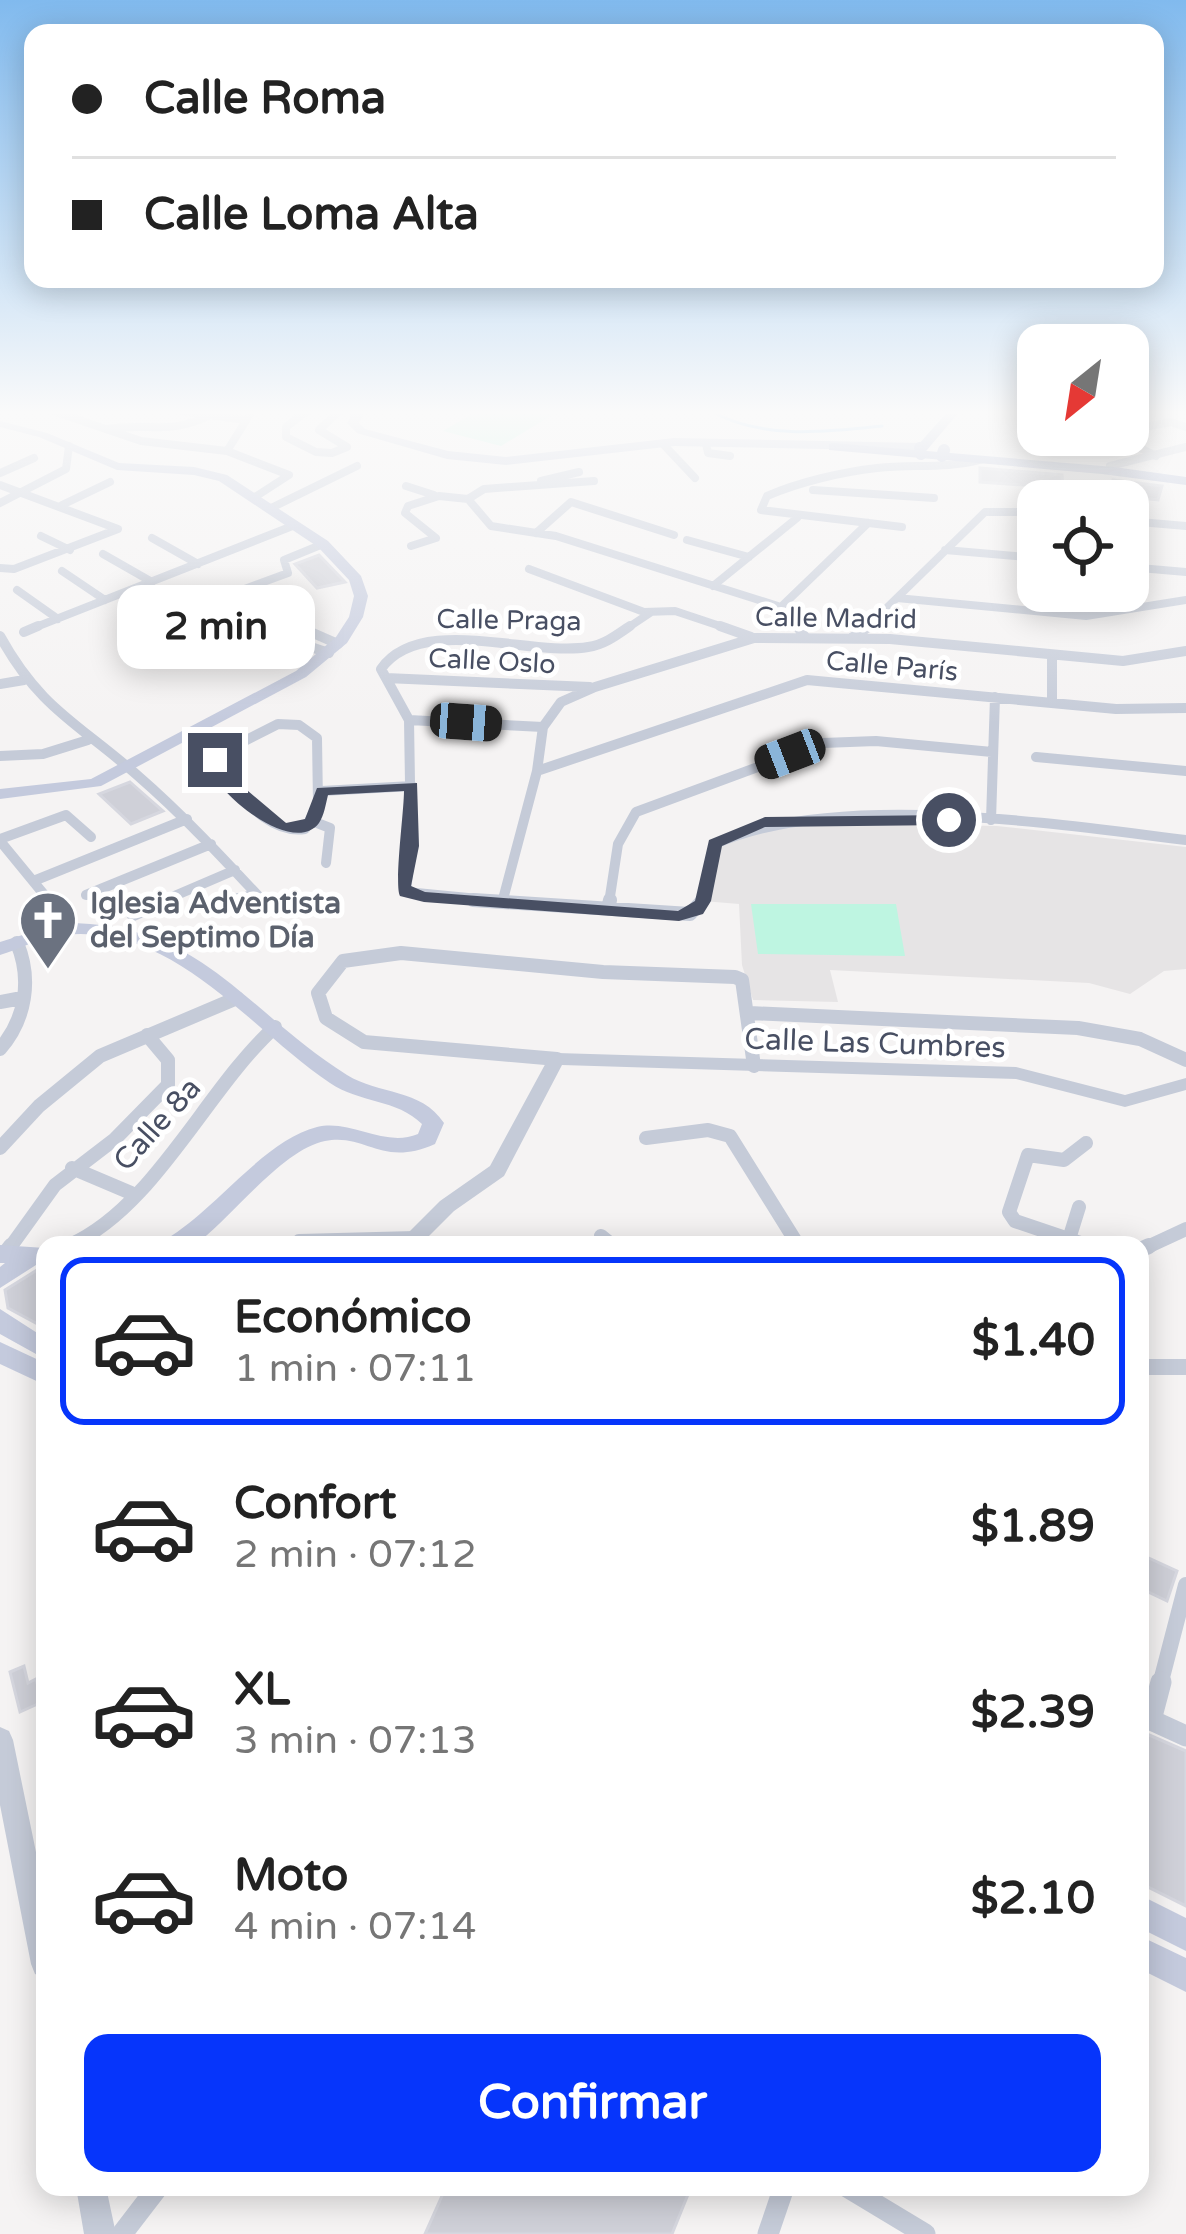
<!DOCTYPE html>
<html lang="es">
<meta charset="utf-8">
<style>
body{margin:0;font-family:"Varela Round",sans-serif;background:#f2f2f2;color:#222;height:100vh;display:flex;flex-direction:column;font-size:45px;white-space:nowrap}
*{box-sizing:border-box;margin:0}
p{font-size:39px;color:#767676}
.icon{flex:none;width:66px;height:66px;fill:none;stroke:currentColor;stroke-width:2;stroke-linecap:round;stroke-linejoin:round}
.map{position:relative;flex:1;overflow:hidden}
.panel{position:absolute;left:36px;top:1236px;width:1113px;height:960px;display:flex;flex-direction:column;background:#fff;border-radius:24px;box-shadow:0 6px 30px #0003}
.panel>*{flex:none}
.top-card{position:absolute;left:24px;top:24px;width:1140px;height:264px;border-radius:24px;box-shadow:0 6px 30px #0003;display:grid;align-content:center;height:264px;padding:0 48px;background:#fff}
.needle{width:78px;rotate:210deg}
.buttons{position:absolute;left:1017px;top:324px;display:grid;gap:24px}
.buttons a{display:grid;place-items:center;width:132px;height:132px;border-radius:24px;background:#fff;box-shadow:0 6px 30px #0003;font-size:60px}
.end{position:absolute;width:54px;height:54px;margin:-27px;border:15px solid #484f63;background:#fff;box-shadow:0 0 0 6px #fff}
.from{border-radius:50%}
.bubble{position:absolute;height:84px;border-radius:24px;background:#fff;box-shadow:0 6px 30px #0003;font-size:39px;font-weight:700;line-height:84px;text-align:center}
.car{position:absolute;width:36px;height:72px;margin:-36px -18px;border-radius:15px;box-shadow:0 0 9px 3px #0007;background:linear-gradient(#222 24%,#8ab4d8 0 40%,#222 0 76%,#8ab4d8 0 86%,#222 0)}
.top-card b{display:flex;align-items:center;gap:42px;height:114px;font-size:45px}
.top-card b+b{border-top:3px solid #e0e0e0}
.top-card i{width:30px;height:30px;background:#222}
ul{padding:21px 0 0;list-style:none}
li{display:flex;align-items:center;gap:36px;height:168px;margin:0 24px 18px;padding:0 24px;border:6px solid transparent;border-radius:24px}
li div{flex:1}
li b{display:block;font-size:45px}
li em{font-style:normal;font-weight:700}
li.active{border-color:#0635fb}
li>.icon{width:108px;height:108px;stroke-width:1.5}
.action{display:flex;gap:24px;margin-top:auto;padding:24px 48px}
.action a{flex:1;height:138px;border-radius:24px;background:#0635fb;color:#fff;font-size:48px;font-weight:700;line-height:138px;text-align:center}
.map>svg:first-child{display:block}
.education{fill:#e6e4e5}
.green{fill:#bef5e1}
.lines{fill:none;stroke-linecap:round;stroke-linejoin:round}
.stream{stroke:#87c4f7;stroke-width:3}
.building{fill:#cfd0d8;stroke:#d6d7df;stroke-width:3}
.minor-far4{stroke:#c5cbd8;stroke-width:8}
.minor-far3{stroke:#c5cbd8;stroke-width:10}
.minor-far2{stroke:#c5cbd8;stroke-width:14}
.minor-far1{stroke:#c5cbd8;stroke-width:16}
.minor{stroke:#c5cbd8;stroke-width:21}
.tertiary{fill:#c5cbd8;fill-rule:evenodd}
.secondary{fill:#c4cadd;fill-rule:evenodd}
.primary{fill:#b0b9d4;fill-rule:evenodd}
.primary-bridge{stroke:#b0b9d4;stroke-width:12}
.route{fill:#484f63}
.labels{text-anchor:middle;stroke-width:10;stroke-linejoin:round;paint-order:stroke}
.far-street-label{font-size:27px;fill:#484f63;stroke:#fff}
.worship-label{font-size:30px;font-weight:bold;fill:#5b616d;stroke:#fff;text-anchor:start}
.street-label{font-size:30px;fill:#484f63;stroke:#fff}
</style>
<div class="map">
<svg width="1186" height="2234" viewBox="0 0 1186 2234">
<rect width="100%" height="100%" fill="#f5f3f3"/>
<path class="education" d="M765 822 997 826 1186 847V969L1164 971 1130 994 1089 983 830 970 838 1002 753 1000 742 965 739 904 703 901 709 858 725 835Z"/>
<path class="green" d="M477 411H559L501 446 443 431Z
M751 904H896L905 956 758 954Z"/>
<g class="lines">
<path class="stream" d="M711 411C762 440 826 432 882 426"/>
</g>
<path class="building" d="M980 468 1062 475 1063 488 980 482Z
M1113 480 1162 486 1158 500 1109 495Z
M319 555 345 582 317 588 295 564Z
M130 782 147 797 163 811 131 824 99 794Z
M37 1270H45V1328L8 1308 5 1290Z
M1140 1554 1177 1571 1167 1601 1140 1588Z
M24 1666 28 1683 36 1679 42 1702 20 1712 10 1672Z
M1140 1731 1186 1751V1906L1140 1883Z
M446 2187H691L672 2234H425Z"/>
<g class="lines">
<path class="minor-far4" d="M53 411 141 441 227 451 289 475 255 497
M182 411 245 420
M307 411 286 427V437L316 452 332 453 347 447 319 430 339 411
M106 429C149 422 168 436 210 415
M1128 430 1171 422 1186 427
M1115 435 1156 456
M706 444 708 453 730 456
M664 445 695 478
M227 451 252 411
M1110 466 1186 447
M0 473 34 458
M541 481 579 472
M0 485 118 529 14 569 0 568
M406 486 434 495
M813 490 934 498
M468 499 484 489 594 481
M0 503 66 469 69 446
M62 505 110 482
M271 508 357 466
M1128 521 1186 526
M902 527 761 510 767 496C799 482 842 472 877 468 913 464 945 469 980 460
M536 533 571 502 674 535
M41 536 70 550
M152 538 198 564
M687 540 749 557
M411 546 436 538 405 513 408 506 439 496 468 499 491 526 556 536 781 607 799 629
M945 550 1038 558
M103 554 152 582
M1128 567 1186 572
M529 569 644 612 675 611 729 629
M62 571 105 600
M713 586 797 518
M17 590 58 619
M223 597 288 573 284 560 323 544
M897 598 1086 616 1186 600
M781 607 868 523
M264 612 304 629
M228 614 253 629
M31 629 295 525
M626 629 650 613
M865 629 985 512H1038"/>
<path class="minor-far3" d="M246 626 329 653
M297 626 338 644
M720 626 751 637
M797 626 805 637
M24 632 38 626
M0 636C40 709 78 723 137 775 182 814 222 857 263 901
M853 637 870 626
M1052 656V702
M386 678 590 687
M0 684 24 680
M409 720 543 727
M278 724 299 725 317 738 318 804 305 829C268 835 239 793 215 770L221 753Z
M0 756 43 754 88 740
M1036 757 1186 771
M537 771 807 680 1116 709 1186 708
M322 791 412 786
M991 820 995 697
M312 821 330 828 326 863
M0 839 66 815 91 837
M0 841 51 903
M36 880 187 819
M86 895 211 844
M158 903 235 870
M231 903 255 893
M502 903 537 771 543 727 561 702 595 687 754 638 890 639 1123 661 1186 651
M520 903 406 892 411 846 409 720 381 669C420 613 530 657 588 647 604 645 617 635 630 626
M609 903 618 844 636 812 823 743 876 741 992 752
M701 903 715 844C837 790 1054 824 1186 840"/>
<path class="minor-far2" d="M49 900 55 908
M473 900 690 914 703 900
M224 906 238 900
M608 909 610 900
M133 914 165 900
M0 1002 22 998
M750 1013 1078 1028 1140 1039 1186 1060
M0 1049C26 1019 32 979 17 943
M557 1059 364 1042 326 1018 318 993 343 961 401 953 603 972 735 977 742 980 754 1066
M646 1138 708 1130 730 1136 798 1245
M1086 1143 1064 1160 1028 1155 1009 1212 1015 1221 1086 1245
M0 1148 39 1106 100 1056 237 998
M72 1168 131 1193
M601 1236 612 1245
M1069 1239 1079 1207
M299 1241 415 1238
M70 1245C155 1207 207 1088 275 1027
M9 1249 55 1185 115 1139 168 1085V1060L147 1035
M1143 1249 1186 1229"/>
<path class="minor-far1" d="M1140 1250 1149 1246
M5 1254 11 1246
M1140 1367H1186
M1160 1685 1186 1585"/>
<path class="minor" d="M1140 1715 1186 1736
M1151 1720 1161 1682
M847 2187 925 2234
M122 2234 158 2187
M768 2234 784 2187"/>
<path class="tertiary" d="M557 1053 1016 1067 1125 1095 1186 1078V1090L1125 1107 1016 1079 562 1065 504 1176 454 1211 429 1236 437 1240 440 1245 408 1243 405 1238 408 1233 440 1201 490 1166 548 1059Z
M0 1727 9 1731 13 1740 45 1896V1978L35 1974 31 1964 0 1805Z
M76 2187H106L116 2234H84Z"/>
<path class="secondary" d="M342 411H366L359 423 365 429 448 451 506 457 674 438 922 443 928 447 922 451 674 446 506 465 447 459 357 433 347 423 352 414Z
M0 421 47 433 119 463 194 467 227 475 328 541 361 576 368 596 363 617 347 643 306 677 101 786 0 799V789L91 779 296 671 336 637 349 617 354 596 349 580 318 547 219 481 194 475 117 470 39 437 0 427Z
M61 923C202 921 241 1008 347 1075 379 1095 421 1088 444 1123L435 1144C381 1168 367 1133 325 1141 284 1149 235 1213 201 1240L193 1245H163L166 1239C216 1210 264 1140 317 1127 352 1119 384 1148 418 1134L422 1124C397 1099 359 1103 330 1083 247 1027 173 922 62 935 41 937 20 949 0 955V942Z
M0 1245 45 1248V1266L36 1265 0 1288V1267L5 1263H0Z
M0 1309 45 1338V1359L0 1334Z
M0 1342 45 1363V1385L0 1364Z
M1140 1895 1186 1918V1951L1140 1928Z
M1140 1936 1186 1958V1992L1140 1969Z"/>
<path class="primary" d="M948 411H960L927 450H919V444Z
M833 443 1114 467 1186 477V485L1102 474 829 450V444Z"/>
<path class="primary-bridge" d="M920 448 921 454
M942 456 944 450"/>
</g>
<linearGradient id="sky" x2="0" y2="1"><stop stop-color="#81baee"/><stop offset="0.57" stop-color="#fafafa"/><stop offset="1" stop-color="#fafafa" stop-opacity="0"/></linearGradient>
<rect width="1186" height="724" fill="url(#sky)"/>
<path class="route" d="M215 755 222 760V769L286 823 305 819 317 788 417 783 419 846 411 886 425 892 678 911 695 901 709 840 765 817 949 815 956 820 949 825 765 827 722 846 711 901 703 914 679 921 424 902 400 896C394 884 404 812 404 791L328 795C326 803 324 816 319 823 292 859 207 786 207 760Z"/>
<defs>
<symbol id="church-pin" viewBox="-11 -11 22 30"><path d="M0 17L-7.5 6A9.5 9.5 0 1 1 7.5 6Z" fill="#6b7280" stroke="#fff"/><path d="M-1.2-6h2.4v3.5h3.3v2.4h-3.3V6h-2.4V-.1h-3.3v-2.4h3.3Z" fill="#fff"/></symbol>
</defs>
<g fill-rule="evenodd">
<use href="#church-pin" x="15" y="887" width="66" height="90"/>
</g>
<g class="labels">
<g class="far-street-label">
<text transform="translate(836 618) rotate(1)" y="9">Calle Madrid</text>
<text transform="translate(509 620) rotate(1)" y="9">Calle Praga</text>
<text transform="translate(492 661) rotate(3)" y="9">Calle Oslo</text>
<text transform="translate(892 666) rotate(5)" y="9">Calle París</text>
</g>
<g class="worship-label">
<text x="90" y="913">Iglesia Adventista<tspan x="90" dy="34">del Septimo Día</tspan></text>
</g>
<g class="street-label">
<text transform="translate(875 1043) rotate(2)" y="10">Calle Las Cumbres</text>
<text transform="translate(157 1124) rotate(-48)" y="10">Calle 8a</text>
</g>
</g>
</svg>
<div class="buttons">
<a><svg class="needle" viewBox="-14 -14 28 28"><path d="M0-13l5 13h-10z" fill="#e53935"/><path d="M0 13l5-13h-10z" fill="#767676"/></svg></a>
<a><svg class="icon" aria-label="locate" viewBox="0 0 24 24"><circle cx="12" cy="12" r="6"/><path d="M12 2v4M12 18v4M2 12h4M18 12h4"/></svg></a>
</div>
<i class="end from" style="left:949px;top:820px"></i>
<i class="end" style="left:215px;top:760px"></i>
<div class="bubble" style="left:117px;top:585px;width:198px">2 min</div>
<i class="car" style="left:466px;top:722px;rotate:94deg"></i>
<i class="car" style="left:790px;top:754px;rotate:249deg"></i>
<div class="top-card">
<b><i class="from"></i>Calle Roma</b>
<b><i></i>Calle Loma Alta</b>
</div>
<section class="panel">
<ul>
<li class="active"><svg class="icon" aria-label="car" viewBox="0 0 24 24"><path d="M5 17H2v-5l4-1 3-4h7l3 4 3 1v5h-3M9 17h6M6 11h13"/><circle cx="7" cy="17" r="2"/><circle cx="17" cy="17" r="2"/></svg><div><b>Económico</b><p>1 min · 07:11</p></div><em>$1.40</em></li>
<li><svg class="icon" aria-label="car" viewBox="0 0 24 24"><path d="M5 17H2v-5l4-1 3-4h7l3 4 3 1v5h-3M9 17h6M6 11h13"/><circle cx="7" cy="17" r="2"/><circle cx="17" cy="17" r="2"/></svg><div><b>Confort</b><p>2 min · 07:12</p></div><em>$1.89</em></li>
<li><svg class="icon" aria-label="car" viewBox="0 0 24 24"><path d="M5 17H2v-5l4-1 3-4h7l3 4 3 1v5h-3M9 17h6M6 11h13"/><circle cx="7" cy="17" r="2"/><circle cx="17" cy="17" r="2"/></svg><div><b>XL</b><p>3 min · 07:13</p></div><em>$2.39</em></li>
<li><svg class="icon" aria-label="car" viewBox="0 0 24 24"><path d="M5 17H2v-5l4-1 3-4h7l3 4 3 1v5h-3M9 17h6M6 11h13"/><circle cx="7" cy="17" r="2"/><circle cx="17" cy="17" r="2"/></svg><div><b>Moto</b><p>4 min · 07:14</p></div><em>$2.10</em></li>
</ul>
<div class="action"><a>Confirmar</a></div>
</section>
</div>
